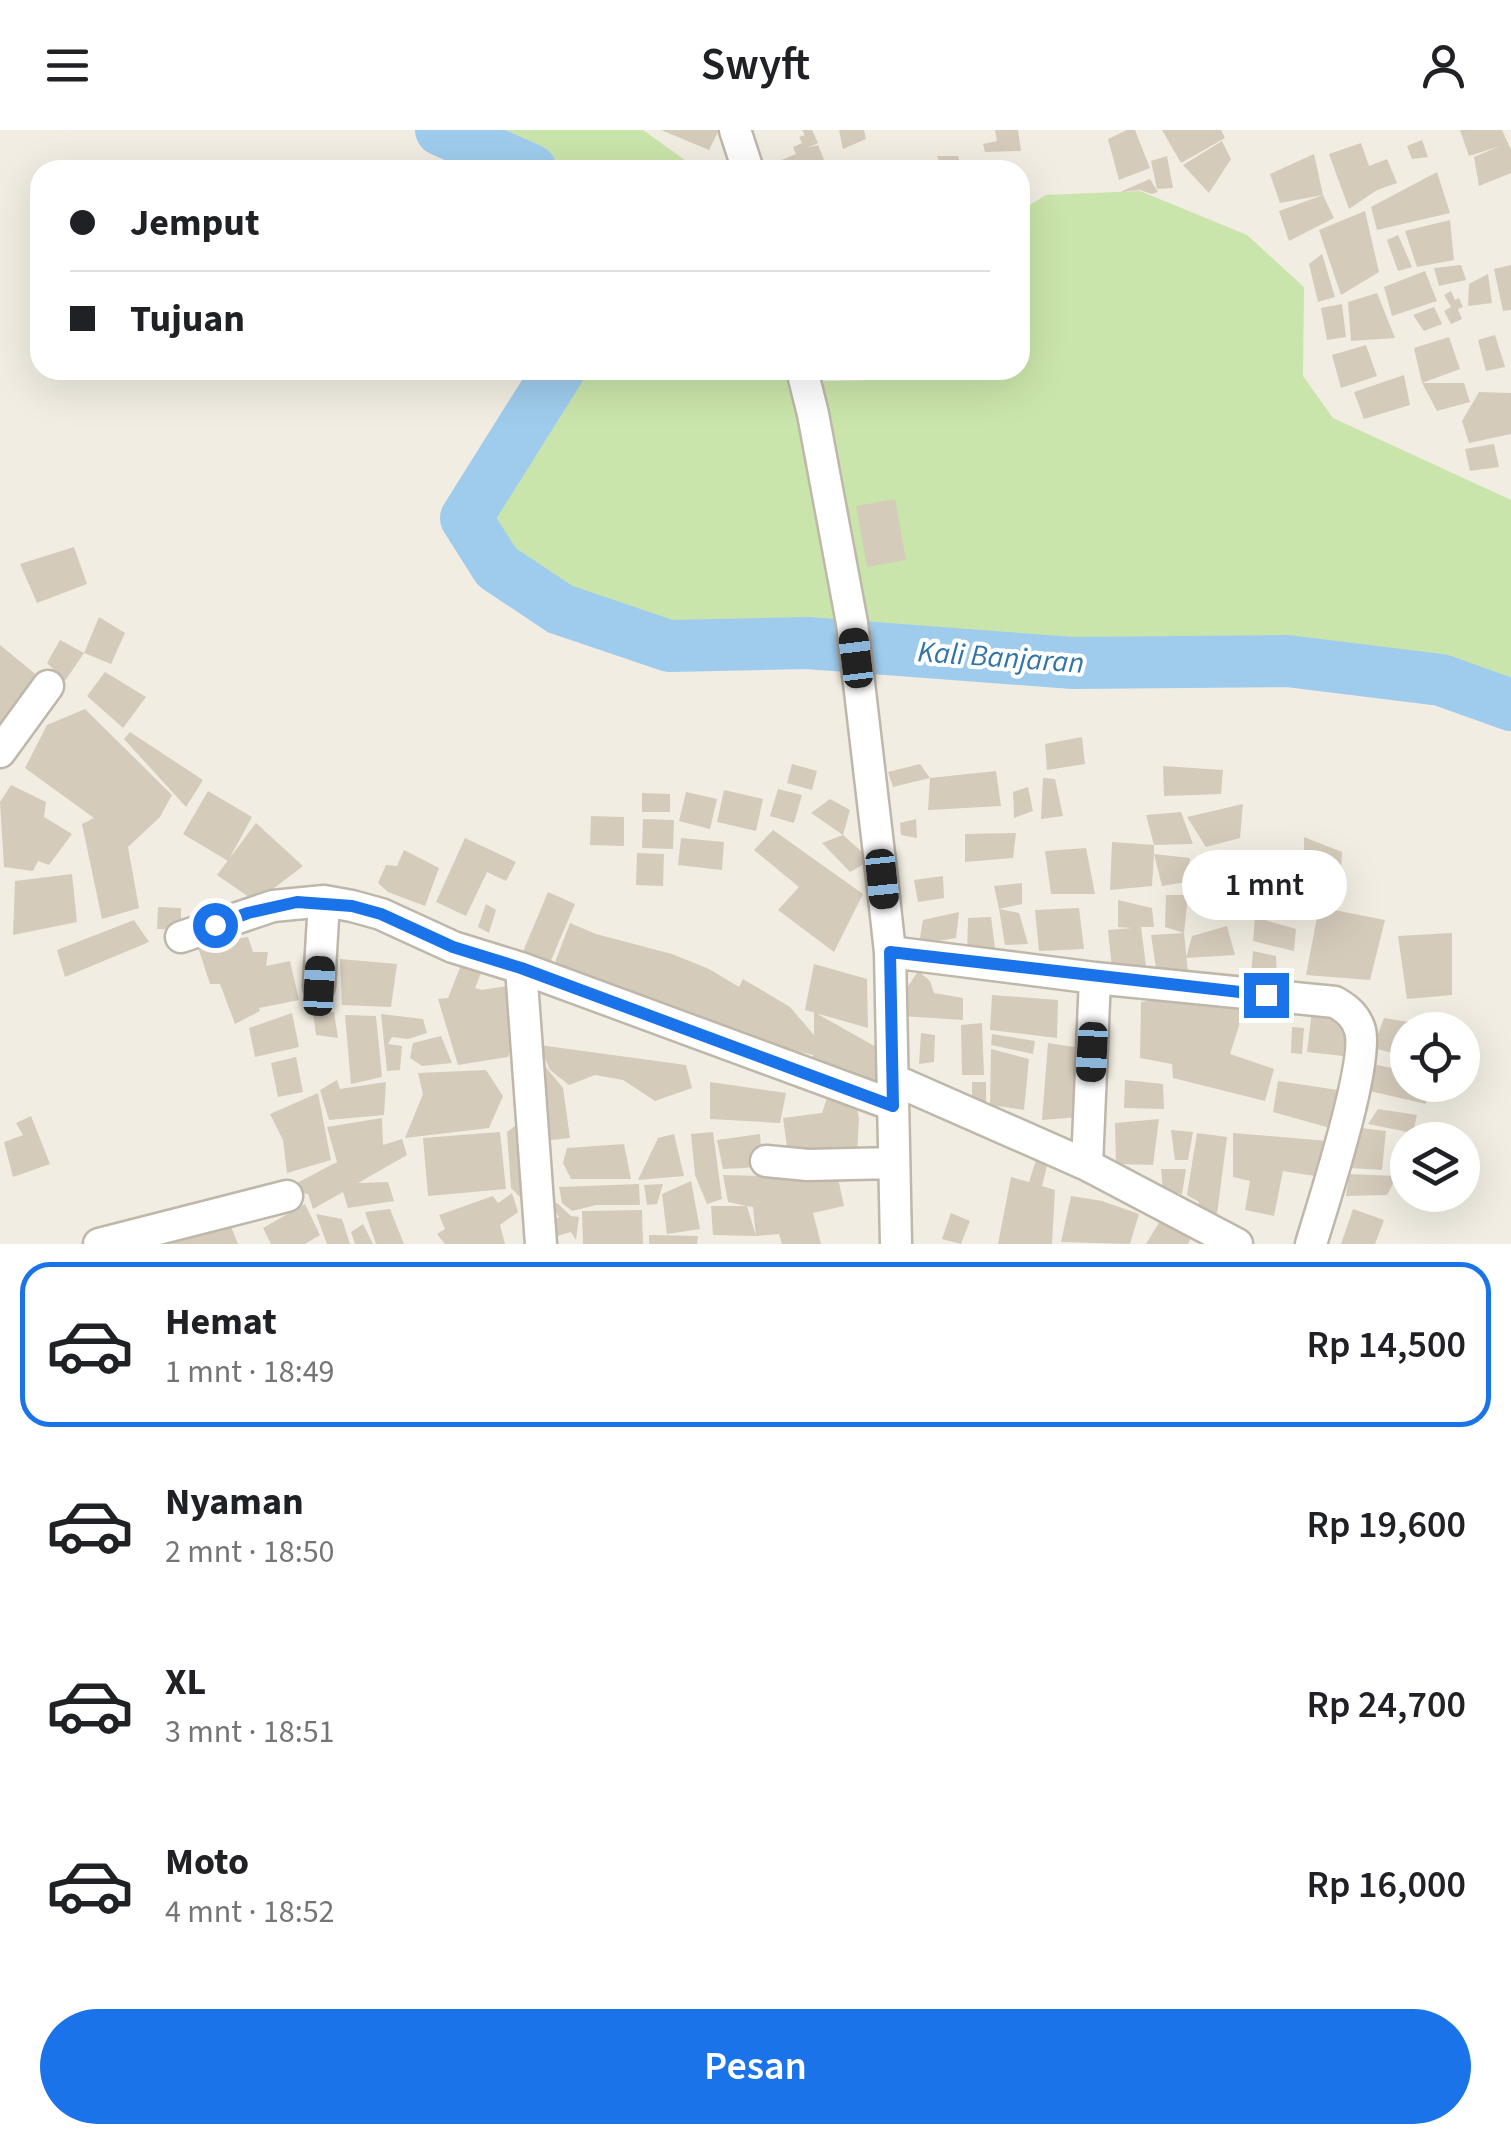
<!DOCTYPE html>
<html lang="id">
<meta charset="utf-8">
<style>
body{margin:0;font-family:"Source Sans 3",sans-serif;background:#f2f2f2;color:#202124;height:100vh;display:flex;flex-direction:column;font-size:38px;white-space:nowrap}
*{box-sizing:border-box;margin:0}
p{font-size:32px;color:#757577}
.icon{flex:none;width:55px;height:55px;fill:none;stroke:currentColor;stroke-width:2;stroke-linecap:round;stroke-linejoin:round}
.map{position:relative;height:1114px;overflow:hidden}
.side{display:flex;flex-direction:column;background:#fff;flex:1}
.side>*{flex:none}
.hud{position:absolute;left:30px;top:30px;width:1000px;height:220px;border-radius:30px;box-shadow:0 10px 40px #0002;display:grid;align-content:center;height:220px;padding:0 40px;background:#fff}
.fabs{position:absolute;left:1390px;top:882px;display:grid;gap:20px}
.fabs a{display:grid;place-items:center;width:90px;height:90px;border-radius:50%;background:#fff;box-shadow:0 10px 40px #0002;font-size:50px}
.end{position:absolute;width:45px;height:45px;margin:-22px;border:12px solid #1a73e8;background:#fff;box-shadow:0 0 0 5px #fff}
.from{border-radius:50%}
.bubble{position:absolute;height:70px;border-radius:35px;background:#fff;box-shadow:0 10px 40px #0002;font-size:32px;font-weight:600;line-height:70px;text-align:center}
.car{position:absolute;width:30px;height:60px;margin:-30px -15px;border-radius:12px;box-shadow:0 0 8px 2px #0007;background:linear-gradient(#222 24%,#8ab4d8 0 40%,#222 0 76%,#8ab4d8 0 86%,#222 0)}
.hud b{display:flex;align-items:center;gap:35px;height:95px;font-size:38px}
.hud b+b{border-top:2px solid #e0e0e0}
.hud i{width:25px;height:25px;background:#202124}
ul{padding:18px 0 0;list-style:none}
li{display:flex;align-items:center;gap:30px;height:165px;margin:0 20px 15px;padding:0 20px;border:5px solid transparent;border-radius:30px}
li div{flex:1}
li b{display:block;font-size:38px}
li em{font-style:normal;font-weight:600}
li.on{border-color:#1a73e8}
li>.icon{width:90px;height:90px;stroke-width:1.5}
.action{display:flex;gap:20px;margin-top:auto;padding:20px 40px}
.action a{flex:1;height:115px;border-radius:60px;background:#1a73e8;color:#fff;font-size:40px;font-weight:600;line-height:115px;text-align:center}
header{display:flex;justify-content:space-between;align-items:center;height:130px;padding:0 40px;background:#fff;font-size:45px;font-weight:600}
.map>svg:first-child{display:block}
.green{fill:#cae5ab}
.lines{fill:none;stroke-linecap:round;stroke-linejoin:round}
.river{stroke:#9fcced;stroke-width:52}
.building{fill:#d5cbbb}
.minor-casing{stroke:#bfb7a9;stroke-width:35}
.minor{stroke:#fff;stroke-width:30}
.route{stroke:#1a73e8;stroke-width:12}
.labels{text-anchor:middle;stroke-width:8;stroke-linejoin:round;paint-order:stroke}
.water-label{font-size:30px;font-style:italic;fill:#3074aa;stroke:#fff}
</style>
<header><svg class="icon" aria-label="menu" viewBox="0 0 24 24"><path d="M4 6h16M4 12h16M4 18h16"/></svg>Swyft<svg class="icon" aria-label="person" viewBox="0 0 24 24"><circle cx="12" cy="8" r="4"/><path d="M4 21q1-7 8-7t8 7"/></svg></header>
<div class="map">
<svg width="1511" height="1114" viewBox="0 0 1511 1114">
<rect width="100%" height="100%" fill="#f1ede2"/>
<path class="green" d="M441 0H643L699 40H531Z
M1140 61 1247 105 1304 157 1303 246 1333 288 1511 370V575L1441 550 1287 531 1073 533 807 513 669 516 560 479 497 437 466 388 559 240H794L799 252 943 248 944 240H1020V81L1046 65Z"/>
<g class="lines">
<path class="river" d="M441 0 531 40
M559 240 466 388 497 437 560 479 669 516 807 513 1073 533 1287 531 1441 550 1511 575"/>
</g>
<path class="building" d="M661 0H719L709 20Z
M802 0H812L818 13 808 18 818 15 828 40H757L796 24 793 17 802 13 799 7 805 5Z
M839 0H864L866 9 843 19Z
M995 0H1018L1021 21 985 22 983 14 997 11Z
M1127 0H1135L1150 38 1119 50 1108 9Z
M1162 0H1221L1225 8 1181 33Z
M1460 0H1502L1511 20V43L1479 56 1474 27 1500 16 1469 26Z
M1422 10 1428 27 1412 29 1407 16Z
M1222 11 1231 29 1209 63 1183 35Z
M1361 13 1369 36 1387 29 1397 53 1377 60 1349 79 1329 24Z
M1314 24 1323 65 1334 88 1289 111 1279 81 1323 65 1280 73 1270 44Z
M937 26H958L962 40H943Z
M1167 26 1173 58 1157 59 1151 31Z
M1437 42 1450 83 1377 100 1371 77Z
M1150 49 1158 62 1152 64 1140 60 1120 62Z
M1365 81 1379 142 1341 165 1319 100Z
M1450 90 1454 130 1417 137 1405 101Z
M1398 105 1412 137 1398 141 1387 110Z
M1322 124 1335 167 1318 172 1309 134Z
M1461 135 1466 150 1439 156 1434 138Z
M1511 135V180L1503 181 1494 139Z
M1425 141 1437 171 1392 186 1384 157Z
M1488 144 1492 173 1468 176 1469 154Z
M1451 161 1455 170 1459 168 1463 177 1458 179 1462 189 1451 194 1444 181 1451 177 1444 165Z
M1377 163 1395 208 1351 211 1348 172Z
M1342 174 1346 207 1327 210 1321 178Z
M1434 177 1442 194 1424 201 1413 185Z
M1495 205 1505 237 1486 241 1478 210Z
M1449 207 1460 239 1422 253 1414 218Z
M1366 215 1377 246 1341 258 1332 225Z
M1404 245 1410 275 1364 289 1354 262Z
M1422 253H1464L1470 272 1437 281Z
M1479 262 1511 263V304L1469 313 1462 291Z
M1494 314 1499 337 1470 341 1465 319Z
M895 369 906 430 867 437 856 376Z
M74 417 87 454 37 473 20 434Z
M99 487 125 503 111 534 84 523Z
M60 510 84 523 65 551 47 533Z
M0 515 39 547 0 609Z
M105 542 146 567 123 598 87 566Z
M85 579 172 665 160 687 128 717 139 778 102 789 82 694 94 688 25 638 47 595Z
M130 602 203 650 186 677 124 609Z
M1082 607 1085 634 1047 640 1045 614Z
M792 634 817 641 812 660 787 653Z
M920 634 930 648 996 641 1001 676 928 680 930 648 893 657 888 642Z
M1163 636 1223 640 1221 664 1164 666Z
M1043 648 1055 649 1063 686 1041 689Z
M11 655 46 672 44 687 72 704 49 735 38 731 33 741 4 737 0 672Z
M1028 657 1033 681 1014 688 1013 662Z
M778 659 802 665 794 693 770 686Z
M724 660 763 669 756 701 717 692Z
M208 661 252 687 228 731 183 704Z
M686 662 717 669 710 699 679 691Z
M642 663 670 664V682H642Z
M830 669 850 680 843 705 811 683Z
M1243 674 1240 708 1206 717 1187 687Z
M1181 682 1193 714 1154 715 1146 685Z
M591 686 624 687V716L590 715Z
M643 689 674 690 673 719 642 718Z
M916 689 917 708 901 705 900 693Z
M256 693 303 736 256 772 217 745Z
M773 700 863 764 834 822 778 780 799 757 754 720Z
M1016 703 1013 728 965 732V704Z
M843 705 871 730 850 742 822 713Z
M1304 707 1342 722 1340 763 1304 751Z
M465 708 516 732 506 751 487 742 466 786 436 772Z
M681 708 724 712 722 740 678 735Z
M1112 712 1154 715V724L1190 728 1187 752 1162 756 1154 724 1152 756 1110 760Z
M1086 718 1095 764H1051L1045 721Z
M404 720 439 738 425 776 388 762 378 753 386 735 397 736Z
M637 723 664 724 663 756 636 755Z
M1235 727 1242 757 1219 767 1210 742Z
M1257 736 1299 761 1281 785 1241 766Z
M72 744 77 792 13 805 15 751Z
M943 746 944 768 918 772 914 750Z
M1022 753V774L999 779 994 756Z
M548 762 575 774 549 835 522 824Z
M1166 765H1188L1184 803 1188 843 1156 838 1151 805 1184 803 1165 797Z
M1118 770 1152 778 1154 797H1141L1148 851 1113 848 1108 800 1132 798 1118 797Z
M486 774 496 780 489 803 478 797Z
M158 777 181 778V800L157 799Z
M1319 777 1385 790 1370 850 1306 845Z
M1079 778 1084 819 1039 821 1035 780Z
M999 779 1019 783 1028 814 1005 815Z
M959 782 956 808 919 814 923 790Z
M991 787 995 818 967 829 968 788Z
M1255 787 1296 799 1294 821 1253 811Z
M134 790 149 812 65 847 57 820Z
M570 793 596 804 672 824 709 839 739 857 743 849 790 877 814 905V882L878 918 884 962 813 935V925L712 900 554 835Z
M1227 796 1235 825 1186 828 1192 806Z
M1452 803V865L1407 869 1398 806Z
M248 807 253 822H268L266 836 290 831 299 870 259 878 260 881 235 894 220 854H210L197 814Z
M1253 821 1276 826 1277 851 1251 844Z
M340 829 397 834 391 877 342 875Z
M814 834 867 849 868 898 805 880Z
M461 835 481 843 475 858 482 860 513 855 520 897 508 927 458 935 438 869 448 868Z
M918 841 930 851 934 863 963 868V890L901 886 902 866Z
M992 865 1058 870 1057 908 990 900Z
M1162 869 1244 880 1230 924 1274 939 1265 971 1173 948 1172 934 1140 928 1141 872Z
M1312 881 1347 885 1343 926 1307 922Z
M334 882 338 908 316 905 313 883Z
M292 883 299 917 255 927 249 898Z
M381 884 423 889 427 903 408 909 392 907 388 914 402 916 400 940 387 941Z
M345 885 376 886 382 947 351 954Z
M1384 888 1426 895 1424 900H1408V927L1373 918Z
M982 893 984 945H962L961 895Z
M1292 897 1304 898 1302 924 1291 923Z
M921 903 935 905 934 932 919 934Z
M992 904 1035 911 1033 924 991 915Z
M441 906 452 933 422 936 410 928 413 913Z
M1048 913 1087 919 1079 987 1042 990Z
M539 915 686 935 692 958 655 971 623 950 595 945 569 955 550 940Z
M991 919 1029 929 1024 980 990 975Z
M537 926 563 958 570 1008 541 1011Z
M296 927 303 962 278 967 271 933Z
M1366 933 1408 941V955H1426V974L1361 959Z
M486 940 503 966 489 998 405 1008 423 964 418 943Z
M337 950 340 959 386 952 384 985 329 990 320 960Z
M1125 950 1163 954 1164 979 1124 978Z
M1278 951 1338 960 1330 998 1273 982Z
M710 952 786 963 780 993 710 989Z
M972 952H986V975L972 974Z
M830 959 856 972 859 989 857 1024 789 1031 783 988 822 983Z
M318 963 331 1030 287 1043 283 1010 270 984Z
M1378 979 1417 985 1413 1003 1368 994Z
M31 986 50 1034 13 1047 4 1012 23 1005 16 993Z
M382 988 383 1015 402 1009 407 1025 358 1053 388 1052 394 1071 348 1078 343 1062 313 1079 308 1064 297 1062 293 1055 337 1032 327 997Z
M524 989 536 1083 511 1058 507 1002Z
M1159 989 1153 1035 1116 1034 1115 993Z
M1353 997 1386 1001 1382 1040 1349 1038Z
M1171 1000 1193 1002 1188 1030H1175Z
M500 1002 506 1059 428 1066 423 1008Z
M713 1002 722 1069 707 1074 695 1045 691 1004Z
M1197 1003 1227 1007 1216 1092 1196 1087 1199 1072 1187 1065Z
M1233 1003 1328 1011 1321 1047 1283 1041 1274 1086 1245 1080 1250 1051 1233 1047Z
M674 1004 684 1046 638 1050 658 1008Z
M760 1004 762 1037 723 1039 717 1010Z
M624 1014 631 1049H571L563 1033 567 1018Z
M1036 1030 1047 1036 1042 1056 1055 1060 1052 1114H998L1011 1047 1029 1052Z
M1161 1039H1186L1182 1064 1163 1061Z
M1349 1044 1397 1046 1387 1065 1346 1066Z
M723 1045 838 1048 844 1076 813 1083 821 1114H782L779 1104 756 1106 753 1077 747 1076 756 1106 713 1105 711 1076H747L728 1072Z
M691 1051 700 1099 667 1104 662 1064Z
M639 1054 640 1075H596L572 1081 562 1073 559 1057Z
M663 1054 657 1074 647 1075 644 1055Z
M512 1063 518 1082 500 1095 505 1114H445L437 1104 445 1099 439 1085 493 1066 498 1073Z
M1071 1066 1102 1071 1139 1084 1130 1114 1061 1112Z
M557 1073 571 1086 579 1087 576 1110 571 1102 547 1109 548 1094 559 1087 552 1075Z
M305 1074 320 1105 305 1114H271L263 1098Z
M390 1079 404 1114H376L365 1082Z
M1353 1079 1384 1090 1375 1114H1341Z
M642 1080 643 1114H583L582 1081Z
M951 1083 970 1091 961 1114 942 1109Z
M316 1084 342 1089 350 1114H327Z
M1160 1091 1191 1107 1188 1114H1146Z
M230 1094 238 1114H172V1113Z
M363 1094 373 1114H355L351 1102Z
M649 1105 698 1106 697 1114H649Z"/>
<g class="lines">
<defs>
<path id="minor" d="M735 0 748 40
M802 240 813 284 852 493 882 749 890 822 896 1114
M0 622 48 556
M181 807 273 776 324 771 352 776 381 784 453 817 521 838 893 975
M890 822 1095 848 1335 872C1347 879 1356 886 1360 900 1369 934 1323 1074 1311 1114
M521 838 541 1114
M319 856 324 771
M894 950 1087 1035 1237 1114
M766 1031 808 1035 894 1033
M1087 1035 1095 848
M99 1114 287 1066"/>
</defs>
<use href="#minor" class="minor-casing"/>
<use href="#minor" class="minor"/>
</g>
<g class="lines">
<path class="route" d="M215 795 248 783 297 772 352 776 381 784 453 817 521 838 893 976 890 822 1266 865"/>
</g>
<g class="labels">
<g class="water-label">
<text transform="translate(1001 527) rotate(4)" y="10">Kali Banjaran</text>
</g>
</g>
</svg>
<div class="fabs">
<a><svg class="icon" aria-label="locate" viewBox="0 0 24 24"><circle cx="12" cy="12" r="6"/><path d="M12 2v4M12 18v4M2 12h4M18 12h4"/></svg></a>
<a><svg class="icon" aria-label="layers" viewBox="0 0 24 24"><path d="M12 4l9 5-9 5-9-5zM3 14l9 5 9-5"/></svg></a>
</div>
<i class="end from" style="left:215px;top:795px"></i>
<i class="end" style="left:1266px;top:865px"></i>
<div class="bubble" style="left:1182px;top:720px;width:165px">1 mnt</div>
<i class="car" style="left:856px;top:528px;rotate:353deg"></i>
<i class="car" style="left:882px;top:749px;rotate:174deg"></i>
<i class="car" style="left:319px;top:856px;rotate:3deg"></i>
<i class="car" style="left:1092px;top:922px;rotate:183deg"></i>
<div class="hud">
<b><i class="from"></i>Jemput</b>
<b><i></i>Tujuan</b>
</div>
</div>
<section class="side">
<ul>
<li class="on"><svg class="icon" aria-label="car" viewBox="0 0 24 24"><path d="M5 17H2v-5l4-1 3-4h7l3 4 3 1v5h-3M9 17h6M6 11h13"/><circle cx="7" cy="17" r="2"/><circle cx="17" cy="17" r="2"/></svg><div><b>Hemat</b><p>1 mnt · 18:49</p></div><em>Rp 14,500</em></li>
<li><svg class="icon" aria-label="car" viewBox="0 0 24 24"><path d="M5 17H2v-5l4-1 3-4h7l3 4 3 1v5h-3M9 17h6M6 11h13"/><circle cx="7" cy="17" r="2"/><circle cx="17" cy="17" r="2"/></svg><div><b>Nyaman</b><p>2 mnt · 18:50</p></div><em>Rp 19,600</em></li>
<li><svg class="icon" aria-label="car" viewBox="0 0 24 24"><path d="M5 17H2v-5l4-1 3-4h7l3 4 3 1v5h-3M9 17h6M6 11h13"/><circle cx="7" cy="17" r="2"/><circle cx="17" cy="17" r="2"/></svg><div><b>XL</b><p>3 mnt · 18:51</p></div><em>Rp 24,700</em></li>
<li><svg class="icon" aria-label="car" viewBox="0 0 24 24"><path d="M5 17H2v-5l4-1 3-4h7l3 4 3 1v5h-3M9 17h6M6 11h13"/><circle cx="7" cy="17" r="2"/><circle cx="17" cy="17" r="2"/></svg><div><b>Moto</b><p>4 mnt · 18:52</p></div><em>Rp 16,000</em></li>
</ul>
<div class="action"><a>Pesan</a></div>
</section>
